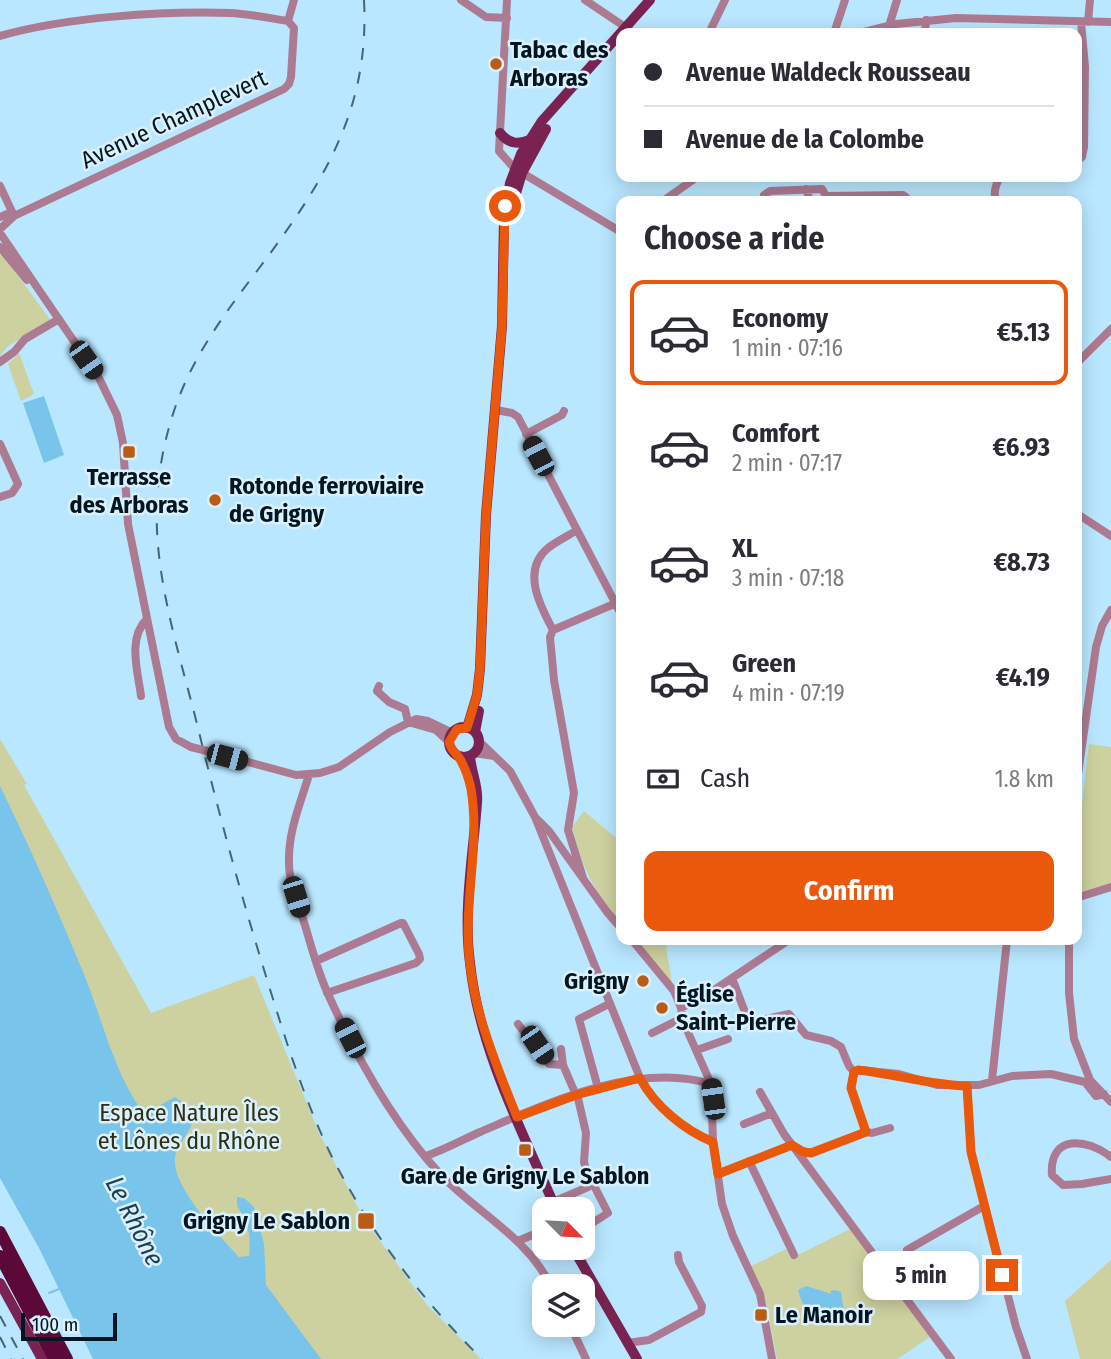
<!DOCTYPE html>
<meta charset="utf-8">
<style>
body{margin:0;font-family:"Fira Sans Condensed",sans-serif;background:#f7f7f7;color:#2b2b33;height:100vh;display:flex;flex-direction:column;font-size:26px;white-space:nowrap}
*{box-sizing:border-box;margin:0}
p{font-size:23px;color:#7c7c81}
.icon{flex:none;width:38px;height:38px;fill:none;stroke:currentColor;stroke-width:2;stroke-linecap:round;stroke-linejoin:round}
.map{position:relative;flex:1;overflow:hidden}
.panel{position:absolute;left:616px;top:196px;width:466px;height:749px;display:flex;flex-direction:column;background:#fff;border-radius:14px;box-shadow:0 4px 18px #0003}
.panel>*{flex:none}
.hud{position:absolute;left:616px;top:28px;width:466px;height:154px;border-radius:14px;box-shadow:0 4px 18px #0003;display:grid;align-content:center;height:154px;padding:0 28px;background:#fff}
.needle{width:46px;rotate:114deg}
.tools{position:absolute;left:532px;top:1197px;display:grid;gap:14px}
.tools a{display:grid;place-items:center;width:63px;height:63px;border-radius:14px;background:#fff;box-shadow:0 4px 18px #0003;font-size:35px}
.scale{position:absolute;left:21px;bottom:18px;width:96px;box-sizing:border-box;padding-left:7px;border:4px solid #011620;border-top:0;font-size:19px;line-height:24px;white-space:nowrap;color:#011620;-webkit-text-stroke:5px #daf0fc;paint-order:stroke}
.end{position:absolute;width:32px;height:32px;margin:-16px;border:9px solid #ea580c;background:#fff;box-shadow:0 0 0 4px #fff}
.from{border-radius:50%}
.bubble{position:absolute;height:49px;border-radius:14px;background:#fff;box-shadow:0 4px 18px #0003;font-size:23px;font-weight:700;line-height:49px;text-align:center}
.car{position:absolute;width:21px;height:42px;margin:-21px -10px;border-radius:9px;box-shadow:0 0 5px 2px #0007;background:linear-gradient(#222 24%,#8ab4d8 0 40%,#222 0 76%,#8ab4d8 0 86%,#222 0)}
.hud b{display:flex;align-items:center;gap:24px;height:66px;font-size:26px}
.hud b+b{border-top:2px solid #e1e1e2}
.hud i{width:18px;height:18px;background:#2b2b33}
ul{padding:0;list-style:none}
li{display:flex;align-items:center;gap:21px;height:105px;margin:0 14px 10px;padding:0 14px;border:4px solid transparent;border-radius:14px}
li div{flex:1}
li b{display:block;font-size:26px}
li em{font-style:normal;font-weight:700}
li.current{border-color:#ea580c}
li>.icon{width:63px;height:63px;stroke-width:1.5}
h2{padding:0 28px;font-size:32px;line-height:84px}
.pay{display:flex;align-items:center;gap:18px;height:77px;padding:0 28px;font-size:26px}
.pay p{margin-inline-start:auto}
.action{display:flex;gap:14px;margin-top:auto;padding:14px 28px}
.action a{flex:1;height:80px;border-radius:14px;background:#ea580c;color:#fff;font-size:28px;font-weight:700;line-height:80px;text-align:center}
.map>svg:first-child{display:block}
.green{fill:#cdd09f}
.water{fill:#78c4ea}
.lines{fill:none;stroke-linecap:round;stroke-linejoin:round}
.stream{stroke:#78c4ea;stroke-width:2}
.minor{stroke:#ad7b91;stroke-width:8}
.major{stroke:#7a2352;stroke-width:10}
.highway{stroke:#5c093a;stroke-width:12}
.rail{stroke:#466574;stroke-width:2;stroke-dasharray:12 12;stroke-linecap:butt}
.minor-bridge{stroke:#ad7b91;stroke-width:8}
.route{stroke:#ea580c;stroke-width:9}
.poi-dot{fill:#bb5c14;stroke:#daf0fc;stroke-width:2.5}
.labels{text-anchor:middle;stroke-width:5;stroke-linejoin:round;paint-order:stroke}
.poi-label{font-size:24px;font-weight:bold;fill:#011620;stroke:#daf0fc;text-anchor:start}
.street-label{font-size:24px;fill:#011620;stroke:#daf0fc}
.park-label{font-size:24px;fill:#2e2f10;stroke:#daf0fc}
.water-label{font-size:26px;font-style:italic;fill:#1c3f4f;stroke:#daf0fc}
</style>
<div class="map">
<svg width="1111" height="1359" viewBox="0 0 1111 1359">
<rect width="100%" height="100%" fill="#b9e7ff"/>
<path class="green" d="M0 251 51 321 8 346 0 356Z
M19 353 34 394 21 401 8 364Z
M0 739 27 784 24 785 151 1013 254 975 319 1133 364 1219 427 1305 481 1359H181L0 996Z
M1089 744 1111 747V884L1076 895V857Z
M584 811 621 842V924C594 892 582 867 572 827Z
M635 940H667C664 955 673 969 671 985Z
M852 1228 930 1337 897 1359H777L766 1301 751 1266 786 1249 792 1258Z
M1111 1260V1359H1080L1065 1301Z"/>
<path class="water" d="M44 396 64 455 44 463 23 403Z
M0 786C29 845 58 911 83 972 103 1020 113 1072 144 1114L175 1097 192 1109C197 1128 182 1136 176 1153 166 1182 220 1236 239 1257L249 1256C251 1236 249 1222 237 1206V1197L244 1198 253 1206 256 1213 264 1244 266 1285 321 1359H93L39 1248 0 1178Z
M806 1286 832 1294 830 1291 835 1290 841 1292 844 1313 851 1323C821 1319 808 1326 798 1290Z"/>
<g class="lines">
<path class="stream" d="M49 1293 59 1289"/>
<path class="minor" d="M461 0 486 17 507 18
M507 0 499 151 514 168 621 232
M585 0 634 33
M288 21 294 0
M1088 22 1090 0
M889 26 897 0
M709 33 725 0
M834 33 845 0
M860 33 896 24 956 18 1111 22
M925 33 926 20
M0 36C66 17 161 11 230 13 249 14 269 18 288 21
M1076 162 1082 157 1084 147 1085 67 1081 22
M0 186 14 216
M806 189 810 201
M764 195 770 191 822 189 826 196 903 195 906 197 907 201
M663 201 697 177
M996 201C993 193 996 184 1000 177
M0 217 7 214 14 216
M0 229 14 216 284 89 289 84 291 77 294 28 288 21
M0 233 99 378 117 415 123 443 128 524 169 727 176 739 191 747
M0 247 27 280
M0 362 14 352 25 339 59 319
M1076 364 1111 329
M496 410 512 413 518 417 621 614
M526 434 562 415 564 411
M0 444 18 484 12 493 0 497
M1076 513 1111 536
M577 530C568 536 557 541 548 548 521 570 540 606 553 630L550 637 554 680 574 793 568 830 583 878
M553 630 621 601
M379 686 377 691 389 702 405 709 408 722
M141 696C138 672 127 638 147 619
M408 722 436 730 449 742
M479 741 510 771 535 817 640 1078C655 1106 684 1130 713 1142
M207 751 296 775 320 773 339 767 390 732 416 719 428 721 453 733
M474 753 494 756
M309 775C300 804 288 832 289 863 289 882 297 900 303 919 311 944 317 970 328 994 356 1056 394 1124 440 1174 476 1212 527 1237 551 1286
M1076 788 1096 647 1102 626 1111 610
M537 819 549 831 607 912 621 928
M1076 898 1111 887
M632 940 674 991 681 1008 683 1021 711 1084 713 1142 722 1204 733 1236 760 1294 772 1359
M1069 940V993L1074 1039 1090 1080 1111 1102
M316 961 401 923H403L419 954 420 959 416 963 327 993
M732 978 748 1020 752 1022 789 1014 806 1035 831 1041 841 1047 849 1066 854 1072
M681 1008 708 994 789 940
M518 1024 549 1064 563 1065 576 1095
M652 1033 682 1018
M561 1049 563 1065
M697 1050 728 1039
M854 1072 858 1070 899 1074 937 1085H979L1012 1076 1051 1074 1085 1082 1096 1096 1104 1094
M992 1080 1007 940
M967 1085 971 1152 1016 1327 1027 1359
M598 1088 579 1019 609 1004
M760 1092 784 1134 951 1359
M577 1094 586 1133 584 1162 586 1170 608 1213 594 1222 588 1210 583 1213
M744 1124 772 1113
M866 1132 872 1133 890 1128
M426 1156C444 1150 462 1140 480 1132 548 1103 637 1061 711 1084
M1111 1157C1087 1138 1049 1134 1052 1175L1063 1185 1082 1184 1111 1179
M749 1161 794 1255
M718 1174 792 1145 803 1151 811 1153 866 1132 851 1088 854 1072
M553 1202 588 1187
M518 1241 544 1230
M907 1250 984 1206
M570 1325 586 1359
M627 1343 649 1340 701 1312 702 1306 679 1262 678 1255"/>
<path class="major" d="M500 133C509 144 518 145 531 139
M511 210 522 173 546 129
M449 742a15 15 0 1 1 30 0a15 15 0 1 1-30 0Z
M467 728 477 695 480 669 486 515 502 326 504 219 510 183 521 154 542 121 650 0
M475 732 479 711
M470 756C471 772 479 787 477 803 473 856 463 910 470 963 479 1049 522 1131 556 1209
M573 1248 637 1359
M0 1283 42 1359"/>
<path class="highway" d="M0 1232 67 1359
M0 1256 54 1359"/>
<path class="rail" d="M364 0C370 112 321 186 257 271 225 313 194 355 176 405 162 445 155 488 157 530 160 597 182 663 198 728 218 810 240 892 265 973 284 1035 303 1097 331 1155 370 1232 421 1299 482 1359
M0 1316 23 1359
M0 1337 11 1359"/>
<path class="minor-bridge" d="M191 747 207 751"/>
</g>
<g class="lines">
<path class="route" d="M505 206 502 326 486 515 480 669 477 695 467 728 457 729 449 742C451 750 455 752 460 759 465 768 469 779 471 789 479 836 468 885 468 933 468 998 493 1057 517 1117L576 1095 640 1078C655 1106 684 1130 713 1142L718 1174 792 1145 803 1152 811 1153 866 1132 851 1088 854 1072 858 1070C895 1074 930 1085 967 1086L971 1152 1002 1275"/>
</g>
<g class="poi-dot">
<circle cx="496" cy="64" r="7"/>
<rect x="122" y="445" width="14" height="14" rx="3.5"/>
<circle cx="215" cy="500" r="7"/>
<circle cx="643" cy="981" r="7"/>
<circle cx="662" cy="1008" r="7"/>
<rect x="518" y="1143" width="14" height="14" rx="3.5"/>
<rect x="357" y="1212" width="18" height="18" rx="3.5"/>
<rect x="754" y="1308" width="14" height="14" rx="3.5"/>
</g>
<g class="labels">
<g class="poi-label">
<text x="510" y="58">Tabac des<tspan x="510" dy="28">Arboras</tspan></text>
<text x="129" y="485" text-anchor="middle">Terrasse<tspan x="129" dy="28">des Arboras</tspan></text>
<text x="229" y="494">Rotonde ferroviaire<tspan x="229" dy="28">de Grigny</tspan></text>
<text x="629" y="989" text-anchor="end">Grigny</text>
<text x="676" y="1002">Église<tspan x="676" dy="28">Saint-Pierre</tspan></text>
<text x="525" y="1184" text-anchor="middle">Gare de Grigny Le Sablon</text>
<text x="350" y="1229" text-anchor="end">Grigny Le Sablon</text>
<text x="775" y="1323">Le Manoir</text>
</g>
<g class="street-label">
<text transform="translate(174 119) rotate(-25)" y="8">Avenue Champlevert</text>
</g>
<g class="park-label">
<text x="189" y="1121">Espace Nature Îles<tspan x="189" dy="28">et Lônes du Rhône</tspan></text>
</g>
<g class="water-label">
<text transform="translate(135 1221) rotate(63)" y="9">Le Rhône</text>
</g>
</g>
</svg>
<div class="tools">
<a><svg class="needle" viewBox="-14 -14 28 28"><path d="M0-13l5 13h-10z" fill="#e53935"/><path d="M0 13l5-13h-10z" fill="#7c7c81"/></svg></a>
<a><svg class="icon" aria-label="layers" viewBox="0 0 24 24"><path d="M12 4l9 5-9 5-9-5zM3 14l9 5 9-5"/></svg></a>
</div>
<div class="scale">100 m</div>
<i class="end from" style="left:505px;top:206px"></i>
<i class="end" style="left:1002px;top:1275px"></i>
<div class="bubble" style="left:863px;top:1251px;width:116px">5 min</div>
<i class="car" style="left:86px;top:360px;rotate:145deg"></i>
<i class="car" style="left:538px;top:456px;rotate:332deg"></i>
<i class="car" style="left:227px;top:757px;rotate:105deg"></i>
<i class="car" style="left:296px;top:897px;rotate:163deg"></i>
<i class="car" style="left:350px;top:1038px;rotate:333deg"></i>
<i class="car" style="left:537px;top:1045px;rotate:146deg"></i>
<i class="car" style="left:713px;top:1099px;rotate:352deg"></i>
<div class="hud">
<b><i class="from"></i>Avenue Waldeck Rousseau</b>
<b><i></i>Avenue de la Colombe</b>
</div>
<section class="panel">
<h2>Choose a ride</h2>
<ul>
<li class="current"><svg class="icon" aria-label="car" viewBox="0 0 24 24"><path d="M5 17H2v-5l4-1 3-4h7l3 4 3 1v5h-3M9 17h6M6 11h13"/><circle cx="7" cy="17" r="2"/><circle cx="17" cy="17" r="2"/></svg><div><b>Economy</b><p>1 min · 07:16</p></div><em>€5.13</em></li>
<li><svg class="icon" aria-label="car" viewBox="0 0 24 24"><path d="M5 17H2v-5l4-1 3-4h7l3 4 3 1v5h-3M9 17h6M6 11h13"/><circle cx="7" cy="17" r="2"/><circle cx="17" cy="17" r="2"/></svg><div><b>Comfort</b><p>2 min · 07:17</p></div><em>€6.93</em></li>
<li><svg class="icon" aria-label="car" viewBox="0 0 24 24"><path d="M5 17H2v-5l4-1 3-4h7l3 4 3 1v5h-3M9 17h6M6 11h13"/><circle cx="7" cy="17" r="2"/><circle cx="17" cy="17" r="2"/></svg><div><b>XL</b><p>3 min · 07:18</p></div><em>€8.73</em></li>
<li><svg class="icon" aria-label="car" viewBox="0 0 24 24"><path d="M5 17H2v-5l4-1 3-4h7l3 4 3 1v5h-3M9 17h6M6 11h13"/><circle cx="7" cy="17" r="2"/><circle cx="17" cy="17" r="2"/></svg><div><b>Green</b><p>4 min · 07:19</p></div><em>€4.19</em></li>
</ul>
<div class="pay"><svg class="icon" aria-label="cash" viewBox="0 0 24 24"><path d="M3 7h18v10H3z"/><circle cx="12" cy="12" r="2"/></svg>Cash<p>1.8 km</p></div>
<div class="action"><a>Confirm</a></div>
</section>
</div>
